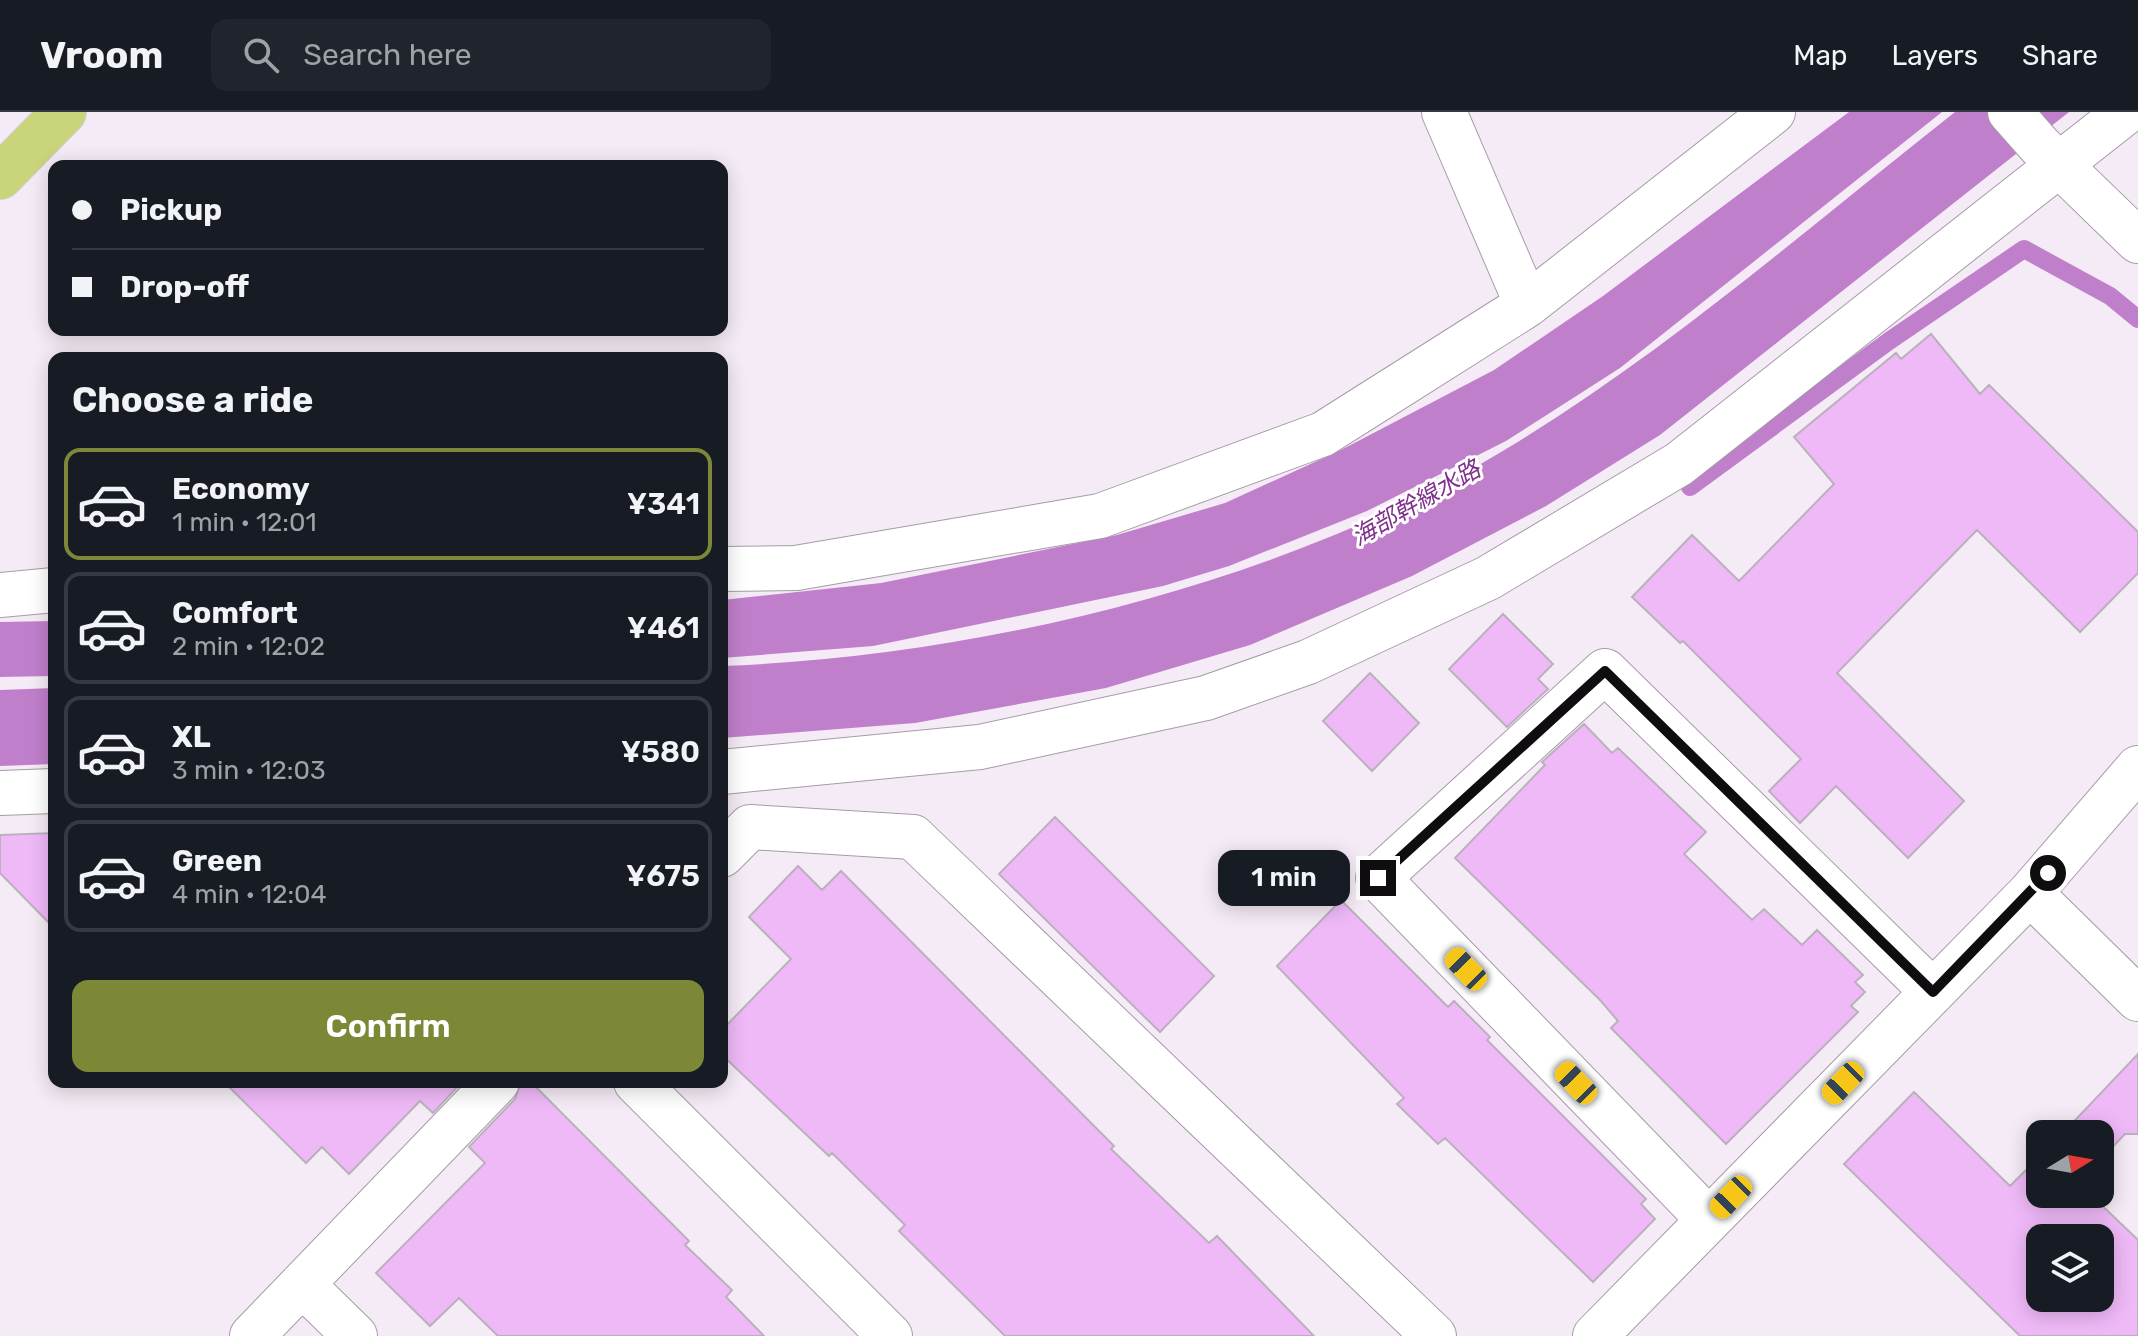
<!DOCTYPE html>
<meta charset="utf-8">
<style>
body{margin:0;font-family:Rubik,"Noto Sans JP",sans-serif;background:#20242c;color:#f1f3f6;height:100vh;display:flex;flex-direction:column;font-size:30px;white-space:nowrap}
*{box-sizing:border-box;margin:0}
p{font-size:26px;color:#9ea1a6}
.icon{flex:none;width:44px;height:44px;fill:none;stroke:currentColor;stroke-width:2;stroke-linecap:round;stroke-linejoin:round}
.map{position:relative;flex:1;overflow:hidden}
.details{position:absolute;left:48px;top:240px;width:680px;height:736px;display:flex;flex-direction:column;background:#171b24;border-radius:16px;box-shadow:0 4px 20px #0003}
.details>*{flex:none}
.banner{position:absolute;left:48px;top:48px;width:680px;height:176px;border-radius:16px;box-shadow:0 4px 20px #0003;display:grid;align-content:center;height:176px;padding:0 24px;background:#171b24}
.needle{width:52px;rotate:79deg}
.tools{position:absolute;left:2026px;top:1008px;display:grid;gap:16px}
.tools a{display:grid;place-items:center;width:88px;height:88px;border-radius:16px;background:#171b24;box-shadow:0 4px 20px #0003;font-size:40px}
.end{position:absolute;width:36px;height:36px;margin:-18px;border:10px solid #100d11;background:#fff;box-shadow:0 0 0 4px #fff}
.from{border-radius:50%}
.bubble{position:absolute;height:56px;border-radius:16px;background:#171b24;box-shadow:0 4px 20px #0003;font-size:26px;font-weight:600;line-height:56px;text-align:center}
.car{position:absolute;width:24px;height:48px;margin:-24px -12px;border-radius:10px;box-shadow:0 0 6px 2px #0007;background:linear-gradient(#f5c518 24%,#345 0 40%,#f5c518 0 76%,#345 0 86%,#f5c518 0)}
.banner b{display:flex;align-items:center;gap:28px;height:76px;font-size:30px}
.banner b+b{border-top:2px solid #363941}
.banner i{width:20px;height:20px;background:#f1f3f6}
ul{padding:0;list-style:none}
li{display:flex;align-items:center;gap:24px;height:112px;margin:0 16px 12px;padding:0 8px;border:4px solid #363941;border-radius:16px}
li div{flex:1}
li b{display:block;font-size:30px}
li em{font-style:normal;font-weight:600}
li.selected{border-color:#7c8835}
li>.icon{width:72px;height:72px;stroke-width:1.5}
h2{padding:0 24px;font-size:36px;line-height:96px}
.action{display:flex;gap:16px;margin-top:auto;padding:16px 24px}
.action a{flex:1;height:92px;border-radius:16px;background:#7c8835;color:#fff;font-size:32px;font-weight:600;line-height:92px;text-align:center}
header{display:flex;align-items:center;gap:48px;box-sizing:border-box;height:112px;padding:0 40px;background:#171b24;border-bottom:2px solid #363941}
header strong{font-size:38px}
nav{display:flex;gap:44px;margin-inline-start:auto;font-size:28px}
.search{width:560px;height:72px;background:#20242c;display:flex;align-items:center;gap:20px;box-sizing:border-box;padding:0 28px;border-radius:16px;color:#9ea1a6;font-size:30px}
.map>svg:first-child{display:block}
.water{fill:#c07fcb}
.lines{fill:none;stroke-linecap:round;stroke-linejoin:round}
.stream{stroke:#c07fcb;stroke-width:18}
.building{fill:#efb9f8;stroke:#bbb1bd;stroke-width:2;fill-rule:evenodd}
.minor-casing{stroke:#a59ca7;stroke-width:46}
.primary-casing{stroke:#cfcfcf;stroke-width:46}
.minor{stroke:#fff;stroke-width:44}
.primary{stroke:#cad47a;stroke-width:44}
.route{stroke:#100d11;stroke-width:10}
.labels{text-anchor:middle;stroke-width:6;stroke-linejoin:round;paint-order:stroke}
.water-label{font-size:24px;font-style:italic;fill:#7f308c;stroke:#fff}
</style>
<header>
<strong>Vroom</strong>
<div class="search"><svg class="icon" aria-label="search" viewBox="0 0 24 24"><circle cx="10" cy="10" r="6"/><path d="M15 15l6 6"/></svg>Search here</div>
<nav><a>Map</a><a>Layers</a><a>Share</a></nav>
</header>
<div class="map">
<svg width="2138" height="1224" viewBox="0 0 2138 1224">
<rect width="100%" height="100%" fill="#f5ebf6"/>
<path class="water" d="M1849 0H1942L1620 256 1506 329 1367 399 1229 454 1163 474 873 534 722 546V488L881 471 1117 423 1225 391 1341 338 1494 258 1603 184Z
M1955 0H2069L1660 323 1546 394 1412 464 1250 533 1106 576 915 611 722 626V554C980 545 1290 470 1511 334 1669 238 1810 114 1955 0Z
M54 509V564L0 565V510Z
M54 576V652L0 654V578Z"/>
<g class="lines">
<path class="stream" d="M1690 375 1889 229 2024 137 2110 184 2138 207"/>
</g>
<path class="building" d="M1931 222 1980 282 1989 273 2138 420V461L2080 520 1977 418 1837 561 1964 689 1908 746 1836 674 1800 711 1769 679 1801 647 1683 529 1680 531 1632 485 1692 423 1739 469 1834 372 1794 325 1896 241 1901 247Z
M1503 502 1553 552 1538 567 1548 577 1507 615 1449 557Z
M1370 561 1419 611 1372 659 1323 609Z
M1584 612 1612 641 1618 636 1706 720 1684 742 1752 808 1764 797 1802 833 1817 818 1863 863 1855 870 1865 880 1851 894 1858 900 1726 1032 1611 916 1618 909 1600 888 1455 746 1545 653 1542 650Z
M1055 705 1214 864 1160 920 999 762Z
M54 721V816L0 761V723Z
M798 754 822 778 841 759 1114 1034 1111 1037 1209 1131 1217 1124 1314 1224H1005L899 1119 905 1113 832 1041 829 1044 722 943V918L791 847 749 805Z
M1341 788 1448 895 1454 889 1490 925 1487 928 1646 1087 1641 1092 1655 1107 1593 1170 1445 1026 1438 1032 1397 992 1404 986 1277 854Z
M2138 942V1022H2125L2100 1048V1022H2062Z
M224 970H462L433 1001 420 989 349 1062 322 1035 306 1051Z
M521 970H531L689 1129 685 1133 732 1178 726 1185 764 1224H498L459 1186 430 1214 376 1161 485 1051 469 1035 515 987Z
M1914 980 2010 1074 2040 1044V1082H2090L2138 1128V1224H2020L1844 1052ZM2040 1126H2100V1186H2040Z"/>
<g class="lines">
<defs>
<path id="minor" d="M1444 0 1527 193
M2010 0 2040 34 2138 129
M722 457 796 456 1100 404 1323 322 1527 193 1773 0
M0 483 54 478
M722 660 980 635 1206 586 1308 550 1488 466 1679 352 2126 0
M0 681 54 679
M722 743 750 715 913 725 1434 1224
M2030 781 2138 656
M636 970 890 1224
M1709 1108 1378 766 1605 559 1933 880
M302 1172 355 1224
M252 1224 497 970
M1595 1224 2030 781 2138 887"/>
<path id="primary" d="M0 65 64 0"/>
</defs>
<use href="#minor" class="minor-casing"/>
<use href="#primary" class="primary-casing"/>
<use href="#minor" class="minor"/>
<use href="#primary" class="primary"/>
</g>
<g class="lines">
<path class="route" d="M1378 766 1605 559 1933 880 2048 761"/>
</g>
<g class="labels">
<g class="water-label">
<text transform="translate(1416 391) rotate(-30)" y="8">海部幹線水路</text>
</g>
</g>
</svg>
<div class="tools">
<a><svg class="needle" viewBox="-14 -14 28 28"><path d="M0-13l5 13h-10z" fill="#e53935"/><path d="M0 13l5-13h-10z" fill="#9ea1a6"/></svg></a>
<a><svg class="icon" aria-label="layers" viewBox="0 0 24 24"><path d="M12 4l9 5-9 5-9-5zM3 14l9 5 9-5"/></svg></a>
</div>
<i class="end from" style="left:2048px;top:761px"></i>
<i class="end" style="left:1378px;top:766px"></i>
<div class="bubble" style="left:1218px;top:738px;width:132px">1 min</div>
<i class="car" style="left:1466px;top:857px;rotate:316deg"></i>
<i class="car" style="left:1576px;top:971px;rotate:316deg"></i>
<i class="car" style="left:1843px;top:971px;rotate:224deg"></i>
<i class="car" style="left:1731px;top:1085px;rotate:224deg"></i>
<div class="banner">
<b><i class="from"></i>Pickup</b>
<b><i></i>Drop-off</b>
</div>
<section class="details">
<h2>Choose a ride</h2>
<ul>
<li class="selected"><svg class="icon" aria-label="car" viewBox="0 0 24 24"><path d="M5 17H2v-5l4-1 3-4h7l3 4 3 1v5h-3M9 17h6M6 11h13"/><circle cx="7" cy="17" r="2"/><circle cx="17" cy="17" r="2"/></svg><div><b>Economy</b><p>1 min · 12:01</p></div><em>¥341</em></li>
<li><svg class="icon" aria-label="car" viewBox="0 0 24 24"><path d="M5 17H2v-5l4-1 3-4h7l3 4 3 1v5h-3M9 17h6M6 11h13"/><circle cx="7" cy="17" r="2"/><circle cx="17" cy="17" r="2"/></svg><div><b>Comfort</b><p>2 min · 12:02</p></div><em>¥461</em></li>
<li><svg class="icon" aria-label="car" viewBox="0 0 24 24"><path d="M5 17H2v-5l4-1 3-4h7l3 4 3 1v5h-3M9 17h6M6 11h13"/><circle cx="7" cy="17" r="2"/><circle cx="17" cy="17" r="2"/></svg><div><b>XL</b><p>3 min · 12:03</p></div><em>¥580</em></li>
<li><svg class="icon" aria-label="car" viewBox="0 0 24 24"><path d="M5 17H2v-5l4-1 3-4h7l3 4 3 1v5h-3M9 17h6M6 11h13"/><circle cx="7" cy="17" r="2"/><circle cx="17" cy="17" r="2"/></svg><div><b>Green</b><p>4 min · 12:04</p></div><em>¥675</em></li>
</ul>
<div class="action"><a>Confirm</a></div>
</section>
</div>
